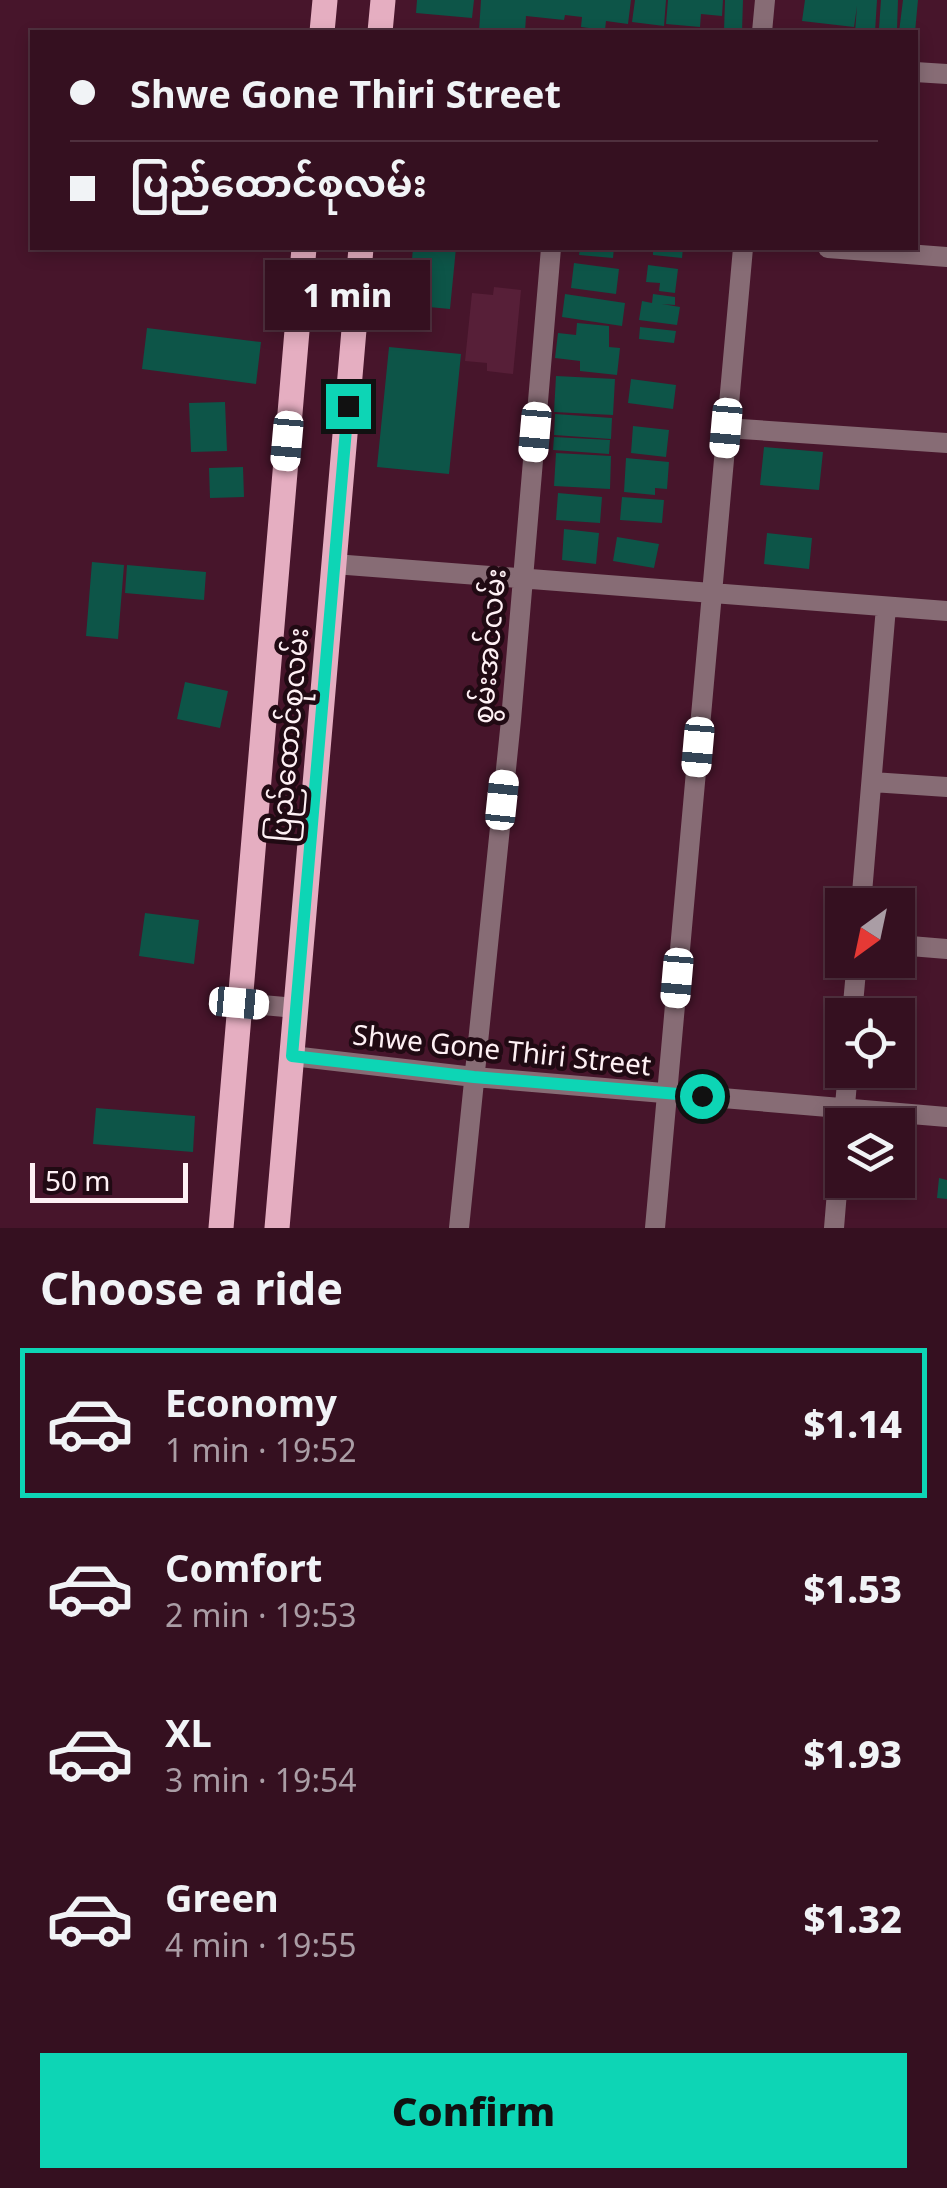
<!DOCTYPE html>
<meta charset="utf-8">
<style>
body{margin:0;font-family:"Noto Sans","Noto Sans Myanmar",sans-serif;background:#401e2d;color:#f1f3f6;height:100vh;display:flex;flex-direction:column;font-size:38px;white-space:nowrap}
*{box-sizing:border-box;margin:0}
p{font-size:32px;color:#aa9da5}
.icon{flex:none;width:55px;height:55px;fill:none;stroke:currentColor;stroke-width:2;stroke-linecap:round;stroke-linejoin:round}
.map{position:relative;height:1228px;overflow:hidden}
.side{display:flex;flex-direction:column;background:#351020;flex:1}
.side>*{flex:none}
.top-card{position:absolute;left:30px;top:30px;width:888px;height:220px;border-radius:0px;box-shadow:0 5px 15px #0003,0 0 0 2px #4f303e;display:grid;align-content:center;height:220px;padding:0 40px;background:#351020}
.needle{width:65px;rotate:213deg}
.buttons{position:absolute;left:825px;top:888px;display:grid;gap:20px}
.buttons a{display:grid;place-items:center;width:90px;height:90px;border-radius:0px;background:#351020;box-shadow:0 5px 15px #0003,0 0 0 2px #4f303e;font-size:50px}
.scale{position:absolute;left:30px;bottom:25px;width:158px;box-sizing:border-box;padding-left:10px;border:5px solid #fef0f4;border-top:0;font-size:28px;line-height:35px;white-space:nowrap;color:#fef0f4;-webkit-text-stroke:8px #200a13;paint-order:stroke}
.end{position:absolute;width:45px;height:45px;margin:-22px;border:12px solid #0dd5b5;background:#111;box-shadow:0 0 0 5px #111}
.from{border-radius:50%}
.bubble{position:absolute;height:70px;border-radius:0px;background:#351020;box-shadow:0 5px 15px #0003,0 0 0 2px #4f303e;font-size:32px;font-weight:800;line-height:70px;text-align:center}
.car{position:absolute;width:30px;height:60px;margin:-30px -15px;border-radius:12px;box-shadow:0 0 8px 2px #0007;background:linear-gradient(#fff 24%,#345 0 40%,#fff 0 76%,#345 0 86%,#fff 0)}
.top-card b{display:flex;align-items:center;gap:35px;height:95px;font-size:38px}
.top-card b+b{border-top:2px solid #4f303e}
.top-card i{width:25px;height:25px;background:#f1f3f6}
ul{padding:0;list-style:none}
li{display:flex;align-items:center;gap:30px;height:150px;margin:0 20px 15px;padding:0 20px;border:5px solid transparent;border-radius:0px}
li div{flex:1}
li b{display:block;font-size:38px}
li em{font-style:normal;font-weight:800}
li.selected{border-color:#0dd5b5}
li>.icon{width:90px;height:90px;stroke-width:1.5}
h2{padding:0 40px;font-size:45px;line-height:120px}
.cta{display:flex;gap:20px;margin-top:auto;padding:20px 40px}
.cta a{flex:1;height:115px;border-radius:0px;background:#0dd5b5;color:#111;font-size:40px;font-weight:800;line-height:115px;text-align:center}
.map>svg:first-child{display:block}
.built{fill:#571f38}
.building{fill:#0d5548}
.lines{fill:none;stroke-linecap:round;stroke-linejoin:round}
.minor{stroke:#876c75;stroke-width:20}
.primary{stroke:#e5aec1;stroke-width:25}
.route{stroke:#0dd5b5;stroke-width:12}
.labels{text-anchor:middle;stroke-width:9;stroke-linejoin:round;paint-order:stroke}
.street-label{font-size:28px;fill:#fef0f4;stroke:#200a13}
</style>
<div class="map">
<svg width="947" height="1228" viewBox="0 0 947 1228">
<rect width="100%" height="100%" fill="#47152b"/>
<path class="built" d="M494 287 521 290 513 374 487 371V363L465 361 472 293 493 295Z"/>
<path class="building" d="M417 0H474L472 18 416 13Z
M481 0H631L628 24 606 21 605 30 581 27 582 17 565 15 564 20 526 16 525 32H479Z
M635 0H666L664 26 632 22Z
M668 0H723L722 16 701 14 700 27 666 24Z
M725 0H743L742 32 724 31Z
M805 0H877L875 32H855L857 6 854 27 802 21Z
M881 0H898L897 29 879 28Z
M903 0H918L915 32H899Z
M413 248H456L450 309 408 305Z
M580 248H614L613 258 579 255Z
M653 248H683L682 258 653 255Z
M574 263 619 269 616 294 571 288Z
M648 265 678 269 675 293 659 291 660 283 646 282Z
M565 294 625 303 622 326 562 317Z
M653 294 675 297V305L662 304 680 307 677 325 639 320 642 301 652 303Z
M577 323 609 326V347L620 348 617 375 580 371V361L555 358 558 333 576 335Z
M640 327 676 331 674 343 639 339Z
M147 328 261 342 256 384 142 369Z
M389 347 461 354 449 474 377 467Z
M556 376 615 379 613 415 554 412Z
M631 379 676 385 673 409 628 403Z
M225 402 227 451 191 452 189 403Z
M555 414 612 418 611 439 554 435Z
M633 426 669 430 666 457 631 453Z
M554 437 610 440 609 454 553 450Z
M764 447 823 452 819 490 760 485Z
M556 453 611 456 610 489 554 486Z
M626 458 669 462 667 489 655 488V495L624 492Z
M243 467 244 497 210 498 209 468Z
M558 493 602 497 600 523 556 520Z
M622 497 664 500 662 523 620 520Z
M564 529 599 533 596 564 562 560Z
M767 533 812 538 809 569 764 564Z
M617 537 659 544 654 568 613 561Z
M92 562 124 565 118 639 86 636Z
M127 565 206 572 204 600 125 593Z
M185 682 228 691 220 728 177 719Z
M145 913 199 920 194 964 139 956Z
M96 1108 195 1116 193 1152 93 1144Z
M939 1178 947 1180V1199L937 1198Z"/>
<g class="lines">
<path class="minor" d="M762 32 765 0
M915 72 947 74
M828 248 947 257
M726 428 947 443
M334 564 947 611
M872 782 947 787
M861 905 886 607
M898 945 947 949
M239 1003 296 1008
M852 1015 857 960
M292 1056 474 1077 947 1117
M844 1118 848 1070
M459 1228 511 720 551 248
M655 1228 743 248
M834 1228 842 1131"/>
<path class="primary" d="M322 32 325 0
M380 32 383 0
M221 1228 304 248
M277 1228 361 248"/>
</g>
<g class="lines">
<path class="route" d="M348 406 292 1056 474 1077 702 1096"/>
</g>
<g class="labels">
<g class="street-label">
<text transform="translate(489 646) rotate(-85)" y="10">စွမ်းအင်လမ်း</text>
<text transform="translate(289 735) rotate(-85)" y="10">ပြည်ထောင်စုလမ်း</text>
<text transform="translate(502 1050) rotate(6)" y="10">Shwe Gone Thiri Street</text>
</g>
</g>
</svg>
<div class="buttons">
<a><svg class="needle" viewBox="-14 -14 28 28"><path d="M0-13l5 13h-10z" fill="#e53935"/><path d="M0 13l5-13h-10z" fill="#aa9da5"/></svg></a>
<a><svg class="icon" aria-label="locate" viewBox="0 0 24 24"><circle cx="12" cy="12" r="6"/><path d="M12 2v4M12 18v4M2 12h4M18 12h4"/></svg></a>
<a><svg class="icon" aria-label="layers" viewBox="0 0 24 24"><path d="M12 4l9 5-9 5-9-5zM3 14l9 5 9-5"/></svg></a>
</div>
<div class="scale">50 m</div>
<i class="end from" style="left:702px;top:1096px"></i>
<i class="end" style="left:348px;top:406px"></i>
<div class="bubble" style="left:265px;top:260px;width:165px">1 min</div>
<i class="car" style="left:726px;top:428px;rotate:185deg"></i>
<i class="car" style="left:535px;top:432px;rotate:185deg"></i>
<i class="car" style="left:287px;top:441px;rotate:185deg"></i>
<i class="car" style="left:698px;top:747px;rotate:185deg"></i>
<i class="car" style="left:502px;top:800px;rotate:6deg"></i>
<i class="car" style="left:677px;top:978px;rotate:185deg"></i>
<i class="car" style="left:239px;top:1003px;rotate:95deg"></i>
<div class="top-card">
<b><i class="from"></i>Shwe Gone Thiri Street</b>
<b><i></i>ပြည်ထောင်စုလမ်း</b>
</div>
</div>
<section class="side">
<h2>Choose a ride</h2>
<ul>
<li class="selected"><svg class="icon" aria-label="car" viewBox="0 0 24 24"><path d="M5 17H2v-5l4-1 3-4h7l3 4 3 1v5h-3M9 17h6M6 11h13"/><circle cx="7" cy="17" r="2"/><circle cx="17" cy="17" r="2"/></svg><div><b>Economy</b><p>1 min · 19:52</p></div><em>$1.14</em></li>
<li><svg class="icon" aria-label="car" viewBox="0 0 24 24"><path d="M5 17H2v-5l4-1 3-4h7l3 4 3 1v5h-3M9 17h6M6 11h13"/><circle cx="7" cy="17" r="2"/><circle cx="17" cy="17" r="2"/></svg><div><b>Comfort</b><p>2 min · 19:53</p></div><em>$1.53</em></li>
<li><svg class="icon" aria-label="car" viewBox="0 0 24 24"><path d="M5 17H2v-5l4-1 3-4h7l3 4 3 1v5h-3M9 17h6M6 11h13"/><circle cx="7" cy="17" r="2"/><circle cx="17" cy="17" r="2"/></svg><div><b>XL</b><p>3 min · 19:54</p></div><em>$1.93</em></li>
<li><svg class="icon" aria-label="car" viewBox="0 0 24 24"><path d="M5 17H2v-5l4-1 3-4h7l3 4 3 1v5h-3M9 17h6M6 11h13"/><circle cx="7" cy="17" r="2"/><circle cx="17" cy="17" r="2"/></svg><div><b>Green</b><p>4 min · 19:55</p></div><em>$1.32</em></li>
</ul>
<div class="cta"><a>Confirm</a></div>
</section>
